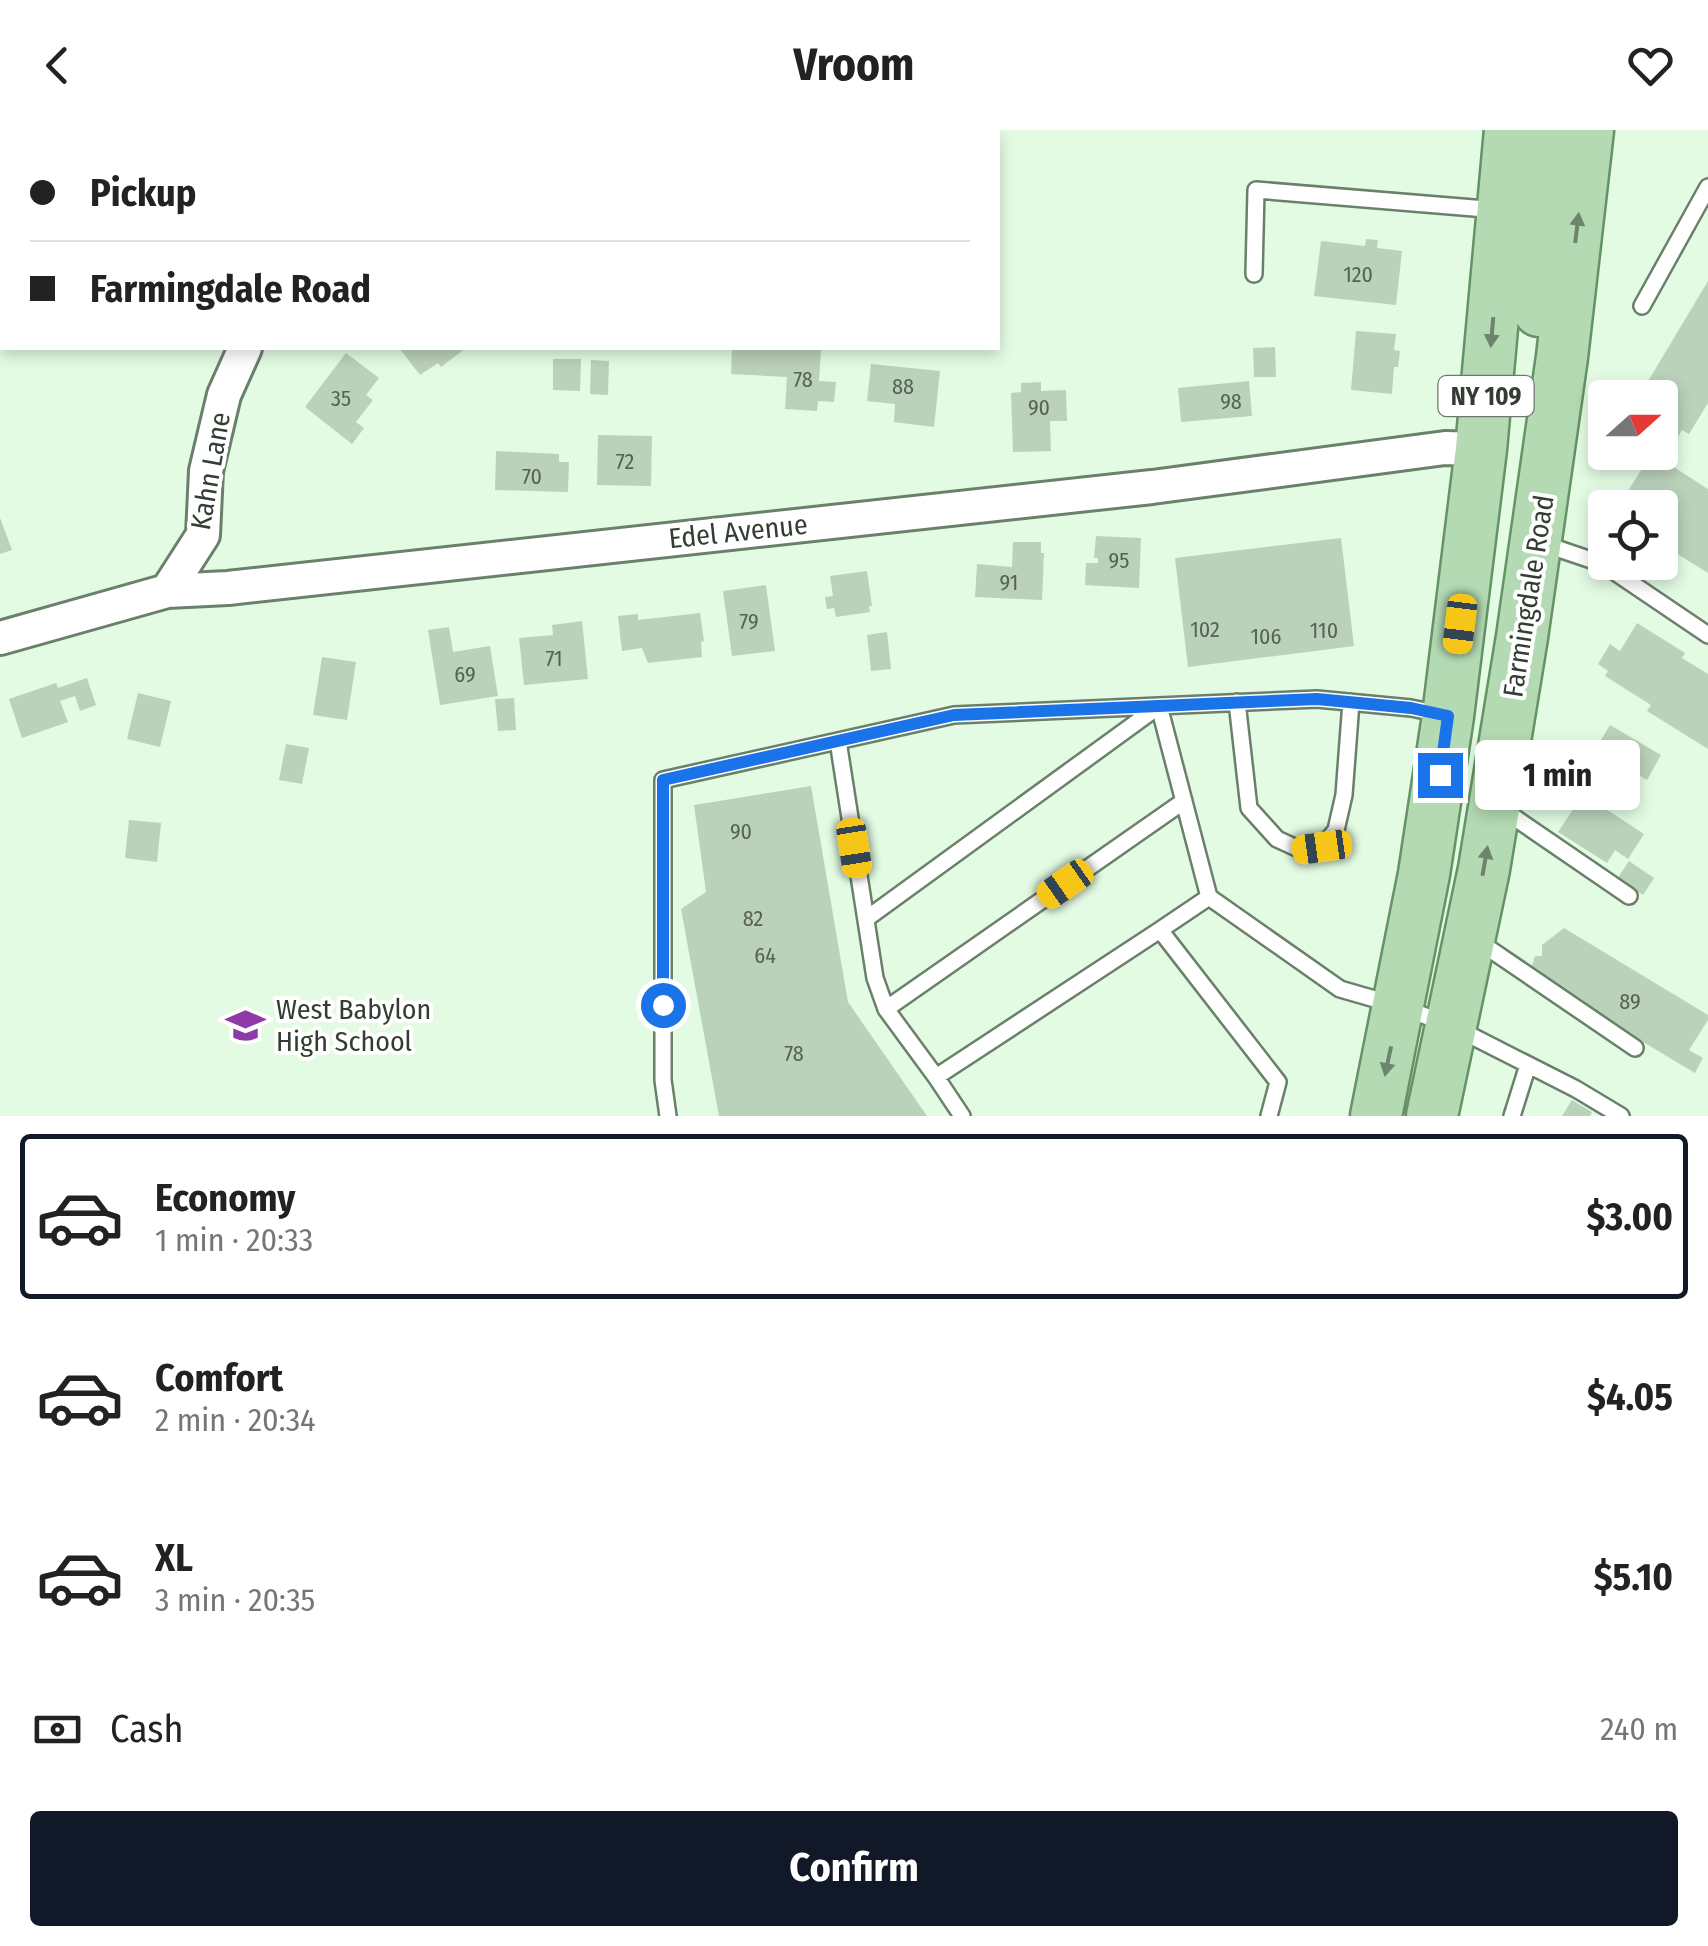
<!DOCTYPE html>
<meta charset="utf-8">
<style>
body{margin:0;font-family:"Fira Sans Condensed",sans-serif;background:#f2f2f2;color:#222;height:100vh;display:flex;flex-direction:column;font-size:38px;white-space:nowrap}
*{box-sizing:border-box;margin:0}
p{font-size:32px;color:#767676}
.icon{flex:none;width:55px;height:55px;fill:none;stroke:currentColor;stroke-width:2;stroke-linecap:round;stroke-linejoin:round}
.map{position:relative;height:986px;overflow:hidden}
.panel{display:flex;flex-direction:column;background:#fff;flex:1}
.panel>*{flex:none}
.guide{position:absolute;left:0px;top:0px;width:1000px;height:220px;box-shadow:0 5px 15px #0003;display:grid;align-content:center;height:220px;padding:0 30px;background:#fff}
.needle{width:65px;rotate:69deg}
.controls{position:absolute;left:1588px;top:250px;display:grid;gap:20px}
.controls a{display:grid;place-items:center;width:90px;height:90px;border-radius:10px;background:#fff;box-shadow:0 5px 15px #0003;font-size:50px}
.end{position:absolute;width:45px;height:45px;margin:-22px;border:12px solid #1a73e8;background:#fff;box-shadow:0 0 0 5px #fff}
.from{border-radius:50%}
.bubble{position:absolute;height:70px;border-radius:10px;background:#fff;box-shadow:0 5px 15px #0003;font-size:32px;font-weight:700;line-height:70px;text-align:center}
.car{position:absolute;width:30px;height:60px;margin:-30px -15px;border-radius:12px;box-shadow:0 0 8px 2px #0007;background:linear-gradient(#f5c518 24%,#345 0 40%,#f5c518 0 76%,#345 0 86%,#f5c518 0)}
.guide b{display:flex;align-items:center;gap:35px;height:95px;font-size:38px}
.guide b+b{border-top:2px solid #e0e0e0}
.guide i{width:25px;height:25px;background:#222}
ul{padding:18px 0 0;list-style:none}
li{display:flex;align-items:center;gap:30px;height:165px;margin:0 20px 15px;padding:0 10px;border:5px solid transparent;border-radius:10px}
li div{flex:1}
li b{display:block;font-size:38px}
li em{font-style:normal;font-weight:700}
li.active{border-color:#111827}
li>.icon{width:90px;height:90px;stroke-width:1.5}
.pay{display:flex;align-items:center;gap:25px;height:110px;padding:0 30px;font-size:38px}
.pay p{margin-inline-start:auto}
.primary-button{display:flex;gap:20px;margin-top:auto;padding:20px 30px}
.primary-button a{flex:1;height:115px;border-radius:10px;background:#111827;color:#fff;font-size:40px;font-weight:700;line-height:115px;text-align:center}
header{display:flex;justify-content:space-between;align-items:center;height:130px;padding:0 30px;background:#fff;font-size:45px;font-weight:700}
.map>svg:first-child{display:block}
.building{fill:#bad1ba}
.lines{fill:none;stroke-linecap:round;stroke-linejoin:round}
.service-casing{stroke:#6b806b;stroke-width:20}
.minor-casing{stroke:#6b806b;stroke-width:38}
.primary-casing{stroke:#659365;stroke-width:55}
.service{stroke:#fff;stroke-width:15}
.minor{stroke:#fff;stroke-width:32}
.primary{stroke:#b3dab3;stroke-width:50}
.oneway{fill:#6d846d}
.route{stroke:#1a73e8;stroke-width:12}
.labels{text-anchor:middle;stroke-width:8;stroke-linejoin:round;paint-order:stroke}
.number-label{font-size:22px;fill:#566255}
.shield{fill:#fff;stroke:#717770;stroke-width:2.5}
.shield-label{font-size:25px;font-weight:bold;fill:#343d33}
.street-label{font-size:28px;fill:#343d33;stroke:#fff}
.poi-label{font-size:28px;fill:#343d33;stroke:#fff;text-anchor:start}
</style>
<header><svg class="icon" aria-label="back" viewBox="0 0 24 24"><path d="M15 5l-7 7 7 7"/></svg>Vroom<svg class="icon" aria-label="heart" viewBox="0 0 24 24"><path d="M12 20l-8-8c-3-5 5-10 8-4 3-6 11-1 8 4z"/></svg></header>
<div class="map">
<svg width="1708" height="986" viewBox="0 0 1708 986">
<rect width="100%" height="100%" fill="#e3fbe3"/>
<path class="building" d="M1366 109 1378 110 1377 118 1402 121 1396 175 1314 166 1321 111 1365 116Z
M1708 151V273L1689 304 1682 300 1674 314 1660 306V294L1662 290 1660 289V268H1638Z
M1356 201 1396 204 1394 220 1400 221 1398 237H1394L1392 264 1351 260Z
M1275 217 1276 247H1254L1253 218Z
M399 218H466L441 237 438 233 420 245Z
M732 218H821L819 251 836 252 834 272 818 271 817 281 785 279 787 247 731 244Z
M346 223 379 248 366 265 373 270 356 292 364 298 352 314 305 277Z
M553 229H581L580 261 553 260Z
M591 230 609 231 608 265 590 264Z
M871 234 940 241 934 297 894 292 895 274 867 271Z
M1249 251 1252 286 1181 292 1178 258Z
M1041 252V261L1066 260 1067 291H1050L1051 321 1013 322 1011 263 1021 262V253Z
M598 305 652 306 651 356 597 355Z
M496 321 559 324V332H569L568 362 495 360Z
M1652 323 1708 359V443L1660 413V378H1617Z
M0 388 12 420 0 424Z
M1096 406 1141 408 1139 458 1085 455 1086 433H1098V428H1094Z
M1341 408 1354 516 1188 537 1175 428Z
M1013 412H1041V423H1044L1042 470 975 467 977 434 1012 437Z
M867 441 872 476H869L870 482 836 487 834 478 827 479 825 467 833 466 830 446Z
M766 455 775 521 732 526 723 461Z
M700 483 704 511 701 512 702 527 648 533 642 518 622 521 618 486 638 484V490Z
M582 491 588 549 524 555 519 508 553 505 552 495Z
M1637 493 1685 523 1682 528 1708 544V619L1647 581 1651 575 1605 546 1608 541 1598 534 1610 514 1620 521Z
M449 497 453 522 490 516 498 566 440 575 428 500Z
M887 502 891 539 871 541 867 505Z
M322 527 356 532 347 590 313 585Z
M87 548 96 575 80 581 75 566 60 571 68 592 22 608 9 569 56 553 58 558Z
M138 563 171 571 160 617 127 609Z
M514 568 516 600 498 601 495 569Z
M1610 595 1661 625 1647 650 1630 640 1617 663 1582 642Z
M286 614 309 618 302 654 279 650Z
M811 656 848 872 927 986H719L681 779 706 762 694 675Z
M1583 664 1644 704 1628 729 1615 720 1607 733 1558 702Z
M129 690 161 693 157 732 125 728Z
M1629 731 1654 748 1643 765 1617 749Z
M1564 798 1708 885V890L1689 920 1703 928 1695 943 1551 857 1549 850 1531 839 1535 826H1542V815Z
M1572 970 1592 982 1590 986H1562Z"/>
<g class="lines">
<defs>
<path id="service" d="M1254 144 1256 60 1498 80
M1642 176 1708 57
M1544 414 1603 434 1708 505
M1237 572 1249 678 1277 709 1301 720 1322 717 1336 700 1344 665 1351 572
M838 611 875 848 886 879 936 947
M1502 679 1629 766
M1209 767 1160 800 1278 952 1269 986
M866 789 1159 576 1209 767 1340 859 1399 876 1452 896 1576 959 1621 986
M1478 811 1635 918
M886 879 1184 671
M668 986 663 950V650L954 585 1317 569 1411 578 1440 584
M962 986 936 947 1160 800
M1512 986 1528 935"/>
<path id="minor" d="M450 0 452 2
M513 2 517 0
M0 73 2 77
M167 461 203 405 206 341 224 265 245 218
M0 508 167 461 228 458 1152 357 1445 318 1481 319"/>
<path id="primary" d="M1539 181 1546 0
M1376 986 1424 744 1448 586 1481 319 1510 0
M1432 986 1484 739 1522 507 1562 227 1588 0"/>
</defs>
<use href="#service" class="service-casing"/>
<use href="#minor" class="minor-casing"/>
<use href="#primary" class="primary-casing"/>
<use href="#service" class="service"/>
<use href="#minor" class="minor"/>
<use href="#primary" class="primary"/>
</g>
<defs><path id="oneway-solid" d="M-6-.8H1V-3.2L6.5 0L1 3.2V.8H-6Z" transform="scale(2.5)"/></defs>
<g class="oneway">
<use href="#oneway-solid" transform="translate(1577 98) rotate(-83)"/>
<use href="#oneway-solid" transform="translate(1492 202) rotate(95)"/>
<use href="#oneway-solid" transform="translate(1485 731) rotate(-80)"/>
<use href="#oneway-solid" transform="translate(1388 931) rotate(102)"/>
</g>
<g class="lines">
<path class="route" d="M663 875V650L954 585 1317 569 1411 578 1448 586 1440 645"/>
</g>
<defs>
<symbol id="school-bare" viewBox="-9 -9 18 18"><path d="M0-5L7-2L0 1L-7-2ZM-4 1L0 2.5L4 1V4Q0 6-4 4Z" fill="#8e3aa7" stroke="#fff" stroke-width="2.5" paint-order="stroke"/></symbol>
</defs>
<g fill-rule="evenodd">
<use href="#school-bare" x="218" y="868" width="55" height="55"/>
</g>
<g class="labels">
<g class="number-label">
<text x="1358" y="152">120</text>
<text x="803" y="257">78</text>
<text x="903" y="264">88</text>
<text x="341" y="276">35</text>
<text x="1231" y="279">98</text>
<text x="1039" y="285">90</text>
<text x="625" y="339">72</text>
<text x="532" y="354">70</text>
<text x="1119" y="438">95</text>
<text x="1009" y="460">91</text>
<text x="749" y="499">79</text>
<text x="1205" y="507">102</text>
<text x="1324" y="508">110</text>
<text x="1266" y="514">106</text>
<text x="554" y="536">71</text>
<text x="465" y="552">69</text>
<text x="741" y="709">90</text>
<text x="753" y="796">82</text>
<text x="765" y="833">64</text>
<text x="1630" y="879">89</text>
<text x="794" y="931">78</text>
</g>
<rect class="shield" x="1438.5" y="246" width="95" height="40" rx="8"/>
<g class="shield-label">
<text x="1486" y="275">NY 109</text>
</g>
<g class="street-label">
<text transform="translate(210 341) rotate(-80)" y="10">Kahn Lane</text>
<text transform="translate(738 401) rotate(-6)" y="10">Edel Avenue</text>
<text transform="translate(1528 466) rotate(-81)" y="10">Farmingdale Road</text>
</g>
<g class="poi-label">
<text x="276" y="889">West Babylon<tspan x="276" dy="32">High School</tspan></text>
</g>
</g>
</svg>
<div class="controls">
<a><svg class="needle" viewBox="-14 -14 28 28"><path d="M0-13l5 13h-10z" fill="#e53935"/><path d="M0 13l5-13h-10z" fill="#767676"/></svg></a>
<a><svg class="icon" aria-label="locate" viewBox="0 0 24 24"><circle cx="12" cy="12" r="6"/><path d="M12 2v4M12 18v4M2 12h4M18 12h4"/></svg></a>
</div>
<i class="end from" style="left:663px;top:875px"></i>
<i class="end" style="left:1440px;top:645px"></i>
<div class="bubble" style="left:1475px;top:610px;width:165px">1 min</div>
<i class="car" style="left:1460px;top:494px;rotate:187deg"></i>
<i class="car" style="left:1322px;top:717px;rotate:262deg"></i>
<i class="car" style="left:854px;top:718px;rotate:171deg"></i>
<i class="car" style="left:1065px;top:754px;rotate:235deg"></i>
<div class="guide">
<b><i class="from"></i>Pickup</b>
<b><i></i>Farmingdale Road</b>
</div>
</div>
<section class="panel">
<ul>
<li class="active"><svg class="icon" aria-label="car" viewBox="0 0 24 24"><path d="M5 17H2v-5l4-1 3-4h7l3 4 3 1v5h-3M9 17h6M6 11h13"/><circle cx="7" cy="17" r="2"/><circle cx="17" cy="17" r="2"/></svg><div><b>Economy</b><p>1 min · 20:33</p></div><em>$3.00</em></li>
<li><svg class="icon" aria-label="car" viewBox="0 0 24 24"><path d="M5 17H2v-5l4-1 3-4h7l3 4 3 1v5h-3M9 17h6M6 11h13"/><circle cx="7" cy="17" r="2"/><circle cx="17" cy="17" r="2"/></svg><div><b>Comfort</b><p>2 min · 20:34</p></div><em>$4.05</em></li>
<li><svg class="icon" aria-label="car" viewBox="0 0 24 24"><path d="M5 17H2v-5l4-1 3-4h7l3 4 3 1v5h-3M9 17h6M6 11h13"/><circle cx="7" cy="17" r="2"/><circle cx="17" cy="17" r="2"/></svg><div><b>XL</b><p>3 min · 20:35</p></div><em>$5.10</em></li>
</ul>
<div class="pay"><svg class="icon" aria-label="cash" viewBox="0 0 24 24"><path d="M3 7h18v10H3z"/><circle cx="12" cy="12" r="2"/></svg>Cash<p>240 m</p></div>
<div class="primary-button"><a>Confirm</a></div>
</section>
